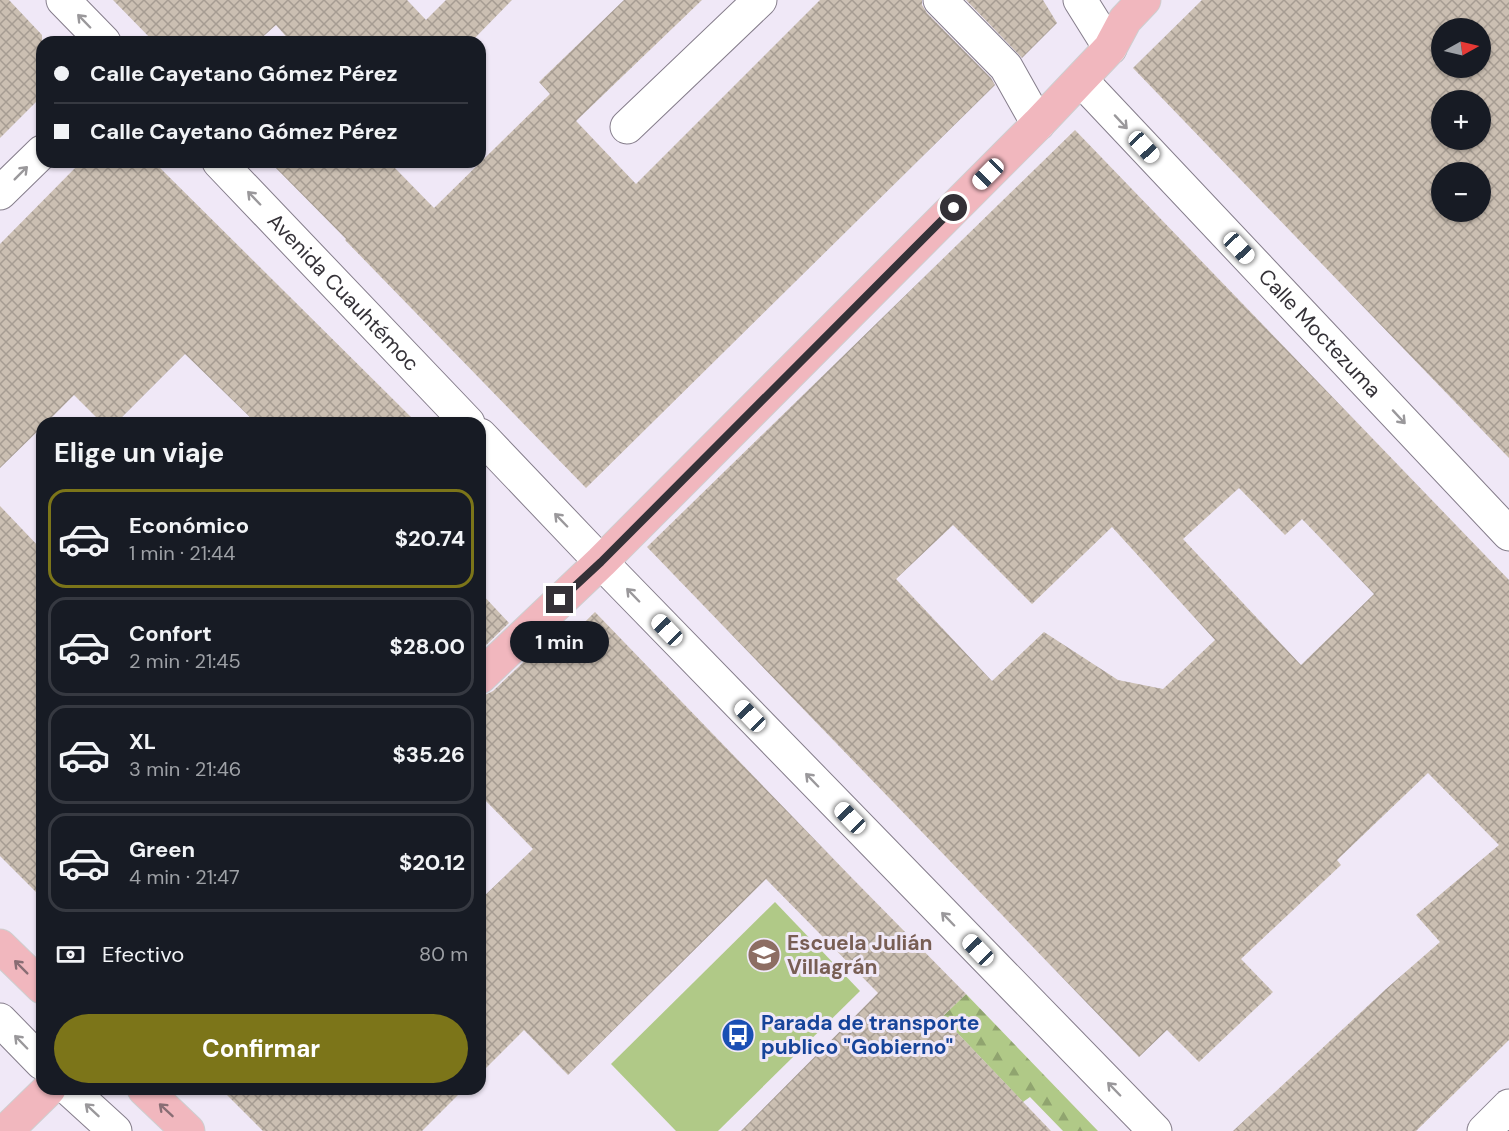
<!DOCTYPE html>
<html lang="es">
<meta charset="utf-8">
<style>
body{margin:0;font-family:"DM Sans",sans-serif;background:#20242c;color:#f1f3f6;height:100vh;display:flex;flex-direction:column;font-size:22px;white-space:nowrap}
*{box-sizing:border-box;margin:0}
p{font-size:20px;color:#9ea1a6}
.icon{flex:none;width:33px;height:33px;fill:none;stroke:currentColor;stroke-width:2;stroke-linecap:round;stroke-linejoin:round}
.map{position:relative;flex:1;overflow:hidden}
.side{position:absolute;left:36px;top:417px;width:450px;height:678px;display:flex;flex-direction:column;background:#171b24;border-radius:18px;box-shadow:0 2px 4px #0004}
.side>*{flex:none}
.guide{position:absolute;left:36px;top:36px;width:450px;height:132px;border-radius:18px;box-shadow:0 2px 4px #0004;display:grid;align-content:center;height:132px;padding:0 18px;background:#171b24}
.needle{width:39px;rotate:82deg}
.controls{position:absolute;left:1431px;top:18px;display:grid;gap:12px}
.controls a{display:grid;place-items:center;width:60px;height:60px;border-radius:50%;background:#171b24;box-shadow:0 2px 4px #0004;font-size:30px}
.end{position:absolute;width:27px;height:27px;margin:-14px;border:8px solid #343137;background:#fff;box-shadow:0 0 0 3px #fff}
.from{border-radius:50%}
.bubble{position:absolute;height:42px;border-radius:21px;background:#171b24;box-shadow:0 2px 4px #0004;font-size:20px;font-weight:700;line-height:42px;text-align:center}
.car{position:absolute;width:18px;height:36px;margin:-18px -9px;border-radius:8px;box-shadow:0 0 4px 2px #0007;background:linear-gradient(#fff 24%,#345 0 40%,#fff 0 76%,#345 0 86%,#fff 0)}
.guide b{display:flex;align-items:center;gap:21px;height:57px;font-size:22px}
.guide b+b{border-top:2px solid #363941}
.guide i{width:15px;height:15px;background:#f1f3f6}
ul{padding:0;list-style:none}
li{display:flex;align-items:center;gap:18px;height:99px;margin:0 12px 9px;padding:0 6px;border:3px solid #363941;border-radius:18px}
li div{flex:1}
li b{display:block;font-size:22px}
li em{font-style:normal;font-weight:700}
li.selected{border-color:#7c7519}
li>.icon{width:54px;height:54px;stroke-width:1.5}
h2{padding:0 18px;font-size:27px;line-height:72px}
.pay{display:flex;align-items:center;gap:15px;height:66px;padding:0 18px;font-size:22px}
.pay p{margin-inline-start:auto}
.action{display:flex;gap:12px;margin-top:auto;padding:12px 18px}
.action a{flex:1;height:69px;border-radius:36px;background:#7c7519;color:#fff;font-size:24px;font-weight:700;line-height:69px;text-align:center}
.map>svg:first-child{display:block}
.forest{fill:url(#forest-firs)}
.pitch{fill:#b0c987}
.building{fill:url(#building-cross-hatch);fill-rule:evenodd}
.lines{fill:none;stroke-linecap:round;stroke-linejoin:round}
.minor-casing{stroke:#857d8b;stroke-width:35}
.major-casing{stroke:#cececf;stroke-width:35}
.minor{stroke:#fff;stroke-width:33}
.major{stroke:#f1b7be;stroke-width:33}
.oneway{stroke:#9a989b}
.oneway2{stroke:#896d74}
.route{stroke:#343137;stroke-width:8}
.labels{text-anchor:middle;stroke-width:6;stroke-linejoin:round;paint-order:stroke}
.street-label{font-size:21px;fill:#343137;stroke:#f0e8f7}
.education-label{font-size:21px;font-weight:bold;fill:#785e54;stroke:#f0e8f7;text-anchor:start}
.transit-label{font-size:21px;font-weight:bold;fill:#164399;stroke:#f0e8f7;text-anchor:start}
</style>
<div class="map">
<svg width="1509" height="1131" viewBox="0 0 1509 1131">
<defs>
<pattern id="forest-firs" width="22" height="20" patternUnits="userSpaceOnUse" patternTransform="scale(1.5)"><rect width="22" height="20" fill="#b0c987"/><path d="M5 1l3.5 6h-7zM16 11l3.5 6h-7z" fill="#90a46f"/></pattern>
<pattern id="building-cross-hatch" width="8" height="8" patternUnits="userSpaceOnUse" patternTransform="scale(1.5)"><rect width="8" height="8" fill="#cbbfb2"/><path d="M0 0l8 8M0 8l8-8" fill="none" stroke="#a69c92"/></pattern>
</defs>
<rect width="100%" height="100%" fill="#f0e8f7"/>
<path class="forest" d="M966 994 1098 1131H1063L1030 1097 1023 1102 942 1017Z"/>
<path class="pitch" d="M775 902 860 991 718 1131H676L611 1064Z"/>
<path class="building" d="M0 0H9L42 35V96L0 138Z
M113 0H407L426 20 446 0H512L471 42H291L276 25 257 42H154Z
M624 0H702L576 121 636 184 820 0H922V5L927 13 991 78 995 85 586 488 345 240 346 239 270 162H389L434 208 550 94 539 82Z
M966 0H1043L1057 23 1022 58Z
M1202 0H1509V458L1133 68ZM1442 28H1480V68H1442ZM1442 100H1480V140H1442ZM1442 172H1480V212H1442Z
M1075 130 1509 580V1040L1416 1131H1233L1386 989 1440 942 1416 915 1499 845 1428 773 1337 860 1341 865 1241 959 1273 992 1199 1062 1167 1030 1139 1057 647 547ZM1239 488 1285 535 1302 519 1374 594 1301 665 1183 539ZM953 525 1032 604 1112 527 1215 640 1163 689 1118 680 1044 632 992 681 896 579Z
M81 162H154L417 423H256L185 354 116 423H102L74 395 46 423H42V427L0 468V244Z
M0 506 42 550V898L0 856Z
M480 592 509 623 480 651Z
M595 612 850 876 966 994 942 1017 1051 1131H741L878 993 766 879 568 1075 524 1030 480 1074V900L533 849 480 795V695H485L493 691 535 651 544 662Z
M221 1089H464L422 1131H263Z"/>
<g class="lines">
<defs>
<g id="minor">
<path d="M63 0 104 42"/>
<path d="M940 0 1006 67 1038 124"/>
<path d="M1080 0 1110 48"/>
<path id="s1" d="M1081 80 1509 534"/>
<path d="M627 127 760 0"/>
<path id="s2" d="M219 162 468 423"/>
<path d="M0 193 42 152"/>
<path d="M480 435 601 562 1155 1131"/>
<path d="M0 1020 42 1063"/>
<path d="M69 1089 115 1131"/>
<path d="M1484 1131 1509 1106"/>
</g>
<path id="major" d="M480 677 601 562 1038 124 1110 48 1125 20 1144 0
M0 946 42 987
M144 1089 188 1131
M6 1131 49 1089"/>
</defs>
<use href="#minor" class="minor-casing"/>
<use href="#major" class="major-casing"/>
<use href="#minor" class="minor"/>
<use href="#major" class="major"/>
</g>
<defs><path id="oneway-shaft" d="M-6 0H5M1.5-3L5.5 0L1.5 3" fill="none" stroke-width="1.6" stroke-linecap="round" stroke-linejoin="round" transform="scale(1.5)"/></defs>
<g class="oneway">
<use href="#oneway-shaft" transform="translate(84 21) rotate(-134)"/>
<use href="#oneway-shaft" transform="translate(1121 122) rotate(47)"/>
<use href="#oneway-shaft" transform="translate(21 173) rotate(-45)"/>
<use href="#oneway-shaft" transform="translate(254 198) rotate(-134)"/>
<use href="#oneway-shaft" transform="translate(1399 417) rotate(47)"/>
<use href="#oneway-shaft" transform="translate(561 520) rotate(-134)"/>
<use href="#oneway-shaft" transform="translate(633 595) rotate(-134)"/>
<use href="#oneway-shaft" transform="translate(812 780) rotate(-134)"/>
<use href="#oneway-shaft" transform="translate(948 919) rotate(-134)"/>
<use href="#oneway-shaft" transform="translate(21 1042) rotate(-134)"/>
<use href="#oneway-shaft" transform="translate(1114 1089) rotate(-134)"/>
<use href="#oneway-shaft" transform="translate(92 1110) rotate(-137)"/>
</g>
<g class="oneway2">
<use href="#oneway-shaft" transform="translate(21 967) rotate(-135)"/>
<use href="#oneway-shaft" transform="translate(166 1110) rotate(-137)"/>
</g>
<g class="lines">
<path class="route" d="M560 600 601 562 954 208"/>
</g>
<defs>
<symbol id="school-disc" viewBox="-11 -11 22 22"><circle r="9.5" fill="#8d6e63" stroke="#f0e8f7"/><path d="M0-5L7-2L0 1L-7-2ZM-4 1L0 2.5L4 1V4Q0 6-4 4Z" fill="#fff"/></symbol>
<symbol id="bus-disc" viewBox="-11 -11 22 22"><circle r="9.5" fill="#1a4fb4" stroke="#f0e8f7"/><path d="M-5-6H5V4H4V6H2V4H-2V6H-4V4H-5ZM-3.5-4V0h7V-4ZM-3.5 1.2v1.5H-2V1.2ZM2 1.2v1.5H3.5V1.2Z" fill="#fff"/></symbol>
</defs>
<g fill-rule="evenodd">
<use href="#school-disc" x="745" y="936" width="38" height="38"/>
<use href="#bus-disc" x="719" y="1016" width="38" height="38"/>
</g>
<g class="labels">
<g class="street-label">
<text dy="7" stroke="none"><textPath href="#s2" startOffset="180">Avenida Cuauhtémoc</textPath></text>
<text dy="7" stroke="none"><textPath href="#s1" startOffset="348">Calle Moctezuma</textPath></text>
</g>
<g class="education-label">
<text x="787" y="950">Escuela Julián<tspan x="787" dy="24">Villagrán</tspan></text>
</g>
<g class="transit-label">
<text x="761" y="1030">Parada de transporte<tspan x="761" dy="24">publico "Gobierno"</tspan></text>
</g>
</g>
</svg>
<div class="controls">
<a><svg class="needle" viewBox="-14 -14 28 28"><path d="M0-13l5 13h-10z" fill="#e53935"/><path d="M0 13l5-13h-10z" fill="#9ea1a6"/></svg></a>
<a>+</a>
<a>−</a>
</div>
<i class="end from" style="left:954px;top:208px"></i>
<i class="end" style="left:560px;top:600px"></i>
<div class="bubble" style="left:510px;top:621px;width:99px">1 min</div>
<i class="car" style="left:1144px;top:147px;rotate:137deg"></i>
<i class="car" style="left:988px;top:174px;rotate:225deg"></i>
<i class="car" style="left:1239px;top:248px;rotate:137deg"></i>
<i class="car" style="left:667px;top:630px;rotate:316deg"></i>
<i class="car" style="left:750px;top:716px;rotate:316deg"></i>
<i class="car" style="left:850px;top:818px;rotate:316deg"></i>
<i class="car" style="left:978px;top:950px;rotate:316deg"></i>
<div class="guide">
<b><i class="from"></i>Calle Cayetano Gómez Pérez</b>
<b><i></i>Calle Cayetano Gómez Pérez</b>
</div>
<section class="side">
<h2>Elige un viaje</h2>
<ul>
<li class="selected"><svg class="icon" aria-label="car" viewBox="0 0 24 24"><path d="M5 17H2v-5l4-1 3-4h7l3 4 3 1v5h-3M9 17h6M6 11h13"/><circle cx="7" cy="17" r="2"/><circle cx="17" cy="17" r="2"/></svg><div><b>Económico</b><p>1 min · 21:44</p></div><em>$20.74</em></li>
<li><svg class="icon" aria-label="car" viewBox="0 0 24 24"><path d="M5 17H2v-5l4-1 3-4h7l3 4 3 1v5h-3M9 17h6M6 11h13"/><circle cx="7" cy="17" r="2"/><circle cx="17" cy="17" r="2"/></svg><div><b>Confort</b><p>2 min · 21:45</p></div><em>$28.00</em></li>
<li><svg class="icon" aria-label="car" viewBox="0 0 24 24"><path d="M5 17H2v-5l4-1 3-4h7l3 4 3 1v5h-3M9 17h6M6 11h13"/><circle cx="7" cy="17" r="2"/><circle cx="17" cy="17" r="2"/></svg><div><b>XL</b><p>3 min · 21:46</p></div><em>$35.26</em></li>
<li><svg class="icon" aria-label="car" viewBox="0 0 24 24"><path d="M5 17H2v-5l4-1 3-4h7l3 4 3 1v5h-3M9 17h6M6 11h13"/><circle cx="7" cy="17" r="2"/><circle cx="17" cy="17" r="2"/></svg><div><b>Green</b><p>4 min · 21:47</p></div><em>$20.12</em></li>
</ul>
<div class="pay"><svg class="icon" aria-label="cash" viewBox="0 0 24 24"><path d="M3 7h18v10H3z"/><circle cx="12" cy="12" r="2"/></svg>Efectivo<p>80 m</p></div>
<div class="action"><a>Confirmar</a></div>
</section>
</div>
